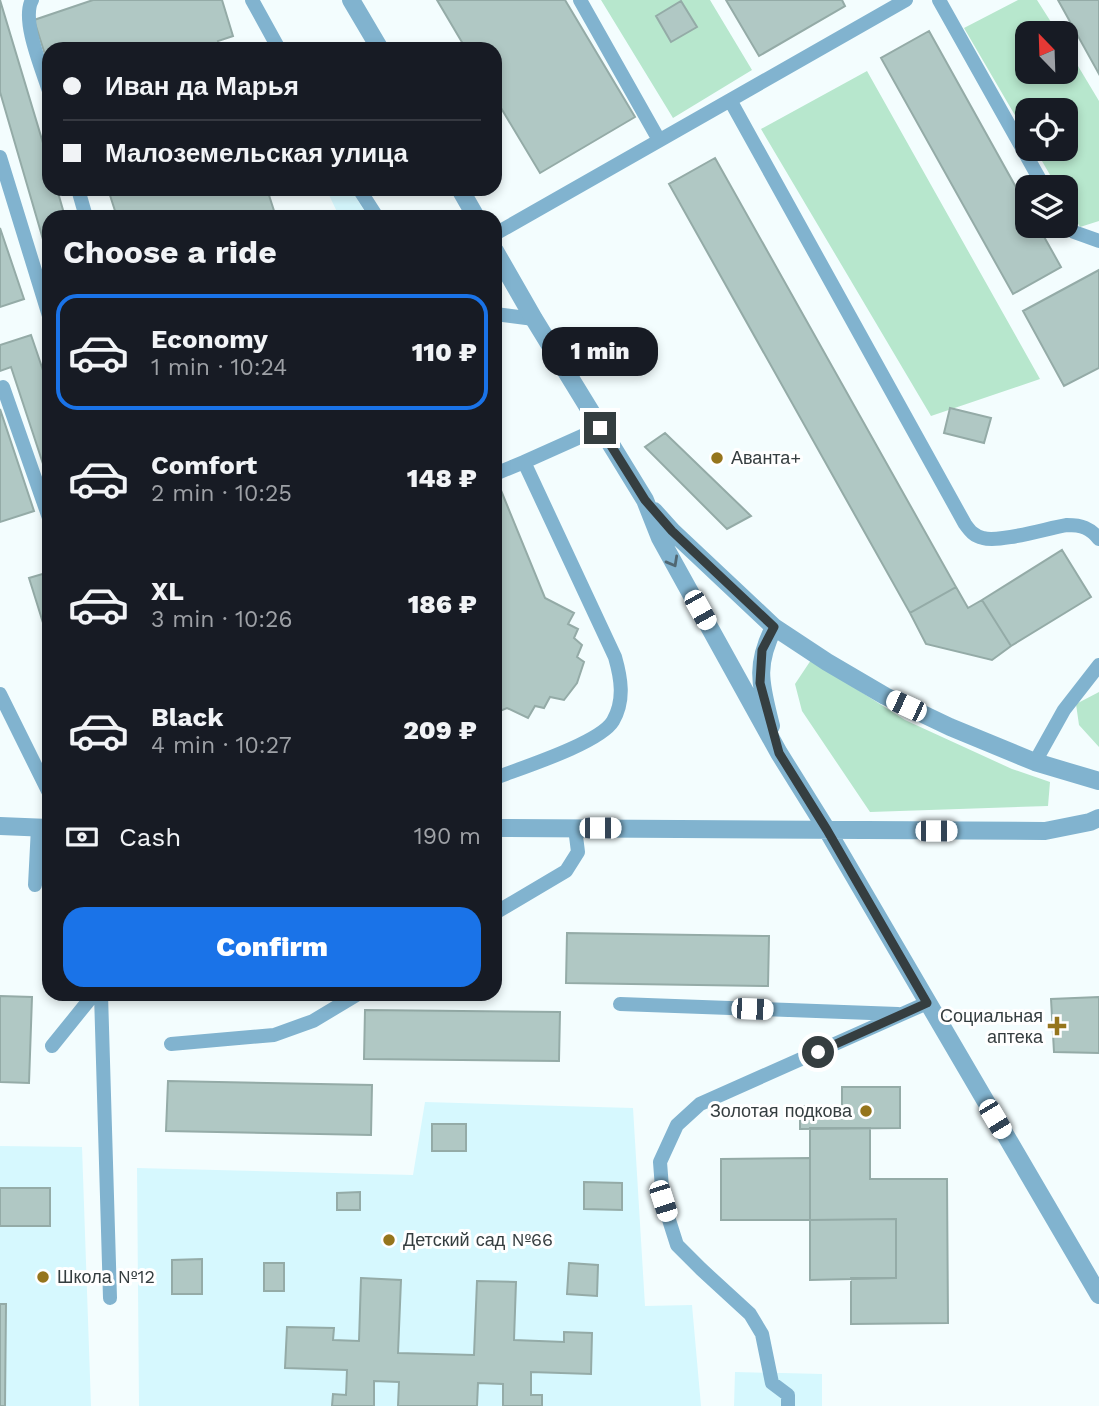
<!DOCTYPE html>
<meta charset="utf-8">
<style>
body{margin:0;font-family:"Work Sans",sans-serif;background:#20242c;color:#f1f3f6;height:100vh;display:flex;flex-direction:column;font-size:26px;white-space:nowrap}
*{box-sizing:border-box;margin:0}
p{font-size:23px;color:#9ea1a6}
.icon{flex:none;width:38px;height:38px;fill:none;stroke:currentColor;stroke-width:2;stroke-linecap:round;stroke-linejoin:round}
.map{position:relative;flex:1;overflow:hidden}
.details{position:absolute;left:42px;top:210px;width:460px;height:791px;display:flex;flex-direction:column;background:#171b24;border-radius:21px;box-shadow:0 4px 10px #0003}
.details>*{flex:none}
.hud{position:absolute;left:42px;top:42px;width:460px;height:154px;border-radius:21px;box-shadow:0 4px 10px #0003;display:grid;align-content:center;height:154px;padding:0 21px;background:#171b24}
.needle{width:46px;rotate:337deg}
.buttons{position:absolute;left:1015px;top:21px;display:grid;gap:14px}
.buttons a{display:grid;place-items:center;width:63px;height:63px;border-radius:14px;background:#171b24;box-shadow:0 4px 10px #0003;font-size:35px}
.end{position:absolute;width:32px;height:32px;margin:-16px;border:9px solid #353e40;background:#fff;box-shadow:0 0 0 4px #fff}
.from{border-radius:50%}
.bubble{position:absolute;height:49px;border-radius:21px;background:#171b24;box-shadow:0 4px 10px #0003;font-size:23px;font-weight:800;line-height:49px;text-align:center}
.car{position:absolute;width:21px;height:42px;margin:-21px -10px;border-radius:9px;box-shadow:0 0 5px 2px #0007;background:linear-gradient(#fff 24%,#345 0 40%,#fff 0 76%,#345 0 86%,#fff 0)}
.hud b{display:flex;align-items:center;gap:24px;height:66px;font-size:26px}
.hud b+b{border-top:2px solid #363941}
.hud i{width:18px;height:18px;background:#f1f3f6}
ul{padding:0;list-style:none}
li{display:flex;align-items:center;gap:21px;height:116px;margin:0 14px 10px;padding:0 7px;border:4px solid transparent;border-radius:21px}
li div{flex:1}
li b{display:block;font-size:26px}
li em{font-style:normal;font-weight:800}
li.current{border-color:#1a73e8}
li>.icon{width:63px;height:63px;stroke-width:1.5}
h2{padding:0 21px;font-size:32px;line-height:84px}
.pay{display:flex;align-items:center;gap:18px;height:77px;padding:0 21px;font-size:26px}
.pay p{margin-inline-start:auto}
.button{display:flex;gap:14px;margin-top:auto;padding:14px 21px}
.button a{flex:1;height:80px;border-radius:21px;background:#1a73e8;color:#fff;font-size:28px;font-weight:800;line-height:80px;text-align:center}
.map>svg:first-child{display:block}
.built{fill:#d6f8fe}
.green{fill:#b7e7cd}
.building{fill:#b0c8c4;stroke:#94aba7;stroke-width:2}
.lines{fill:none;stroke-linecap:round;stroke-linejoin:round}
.lane{stroke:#81b3cf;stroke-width:14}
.street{stroke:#81b3cf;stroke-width:18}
.oneway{stroke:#506772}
.route{stroke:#353e40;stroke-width:9}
.poi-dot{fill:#95751c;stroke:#fff;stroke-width:2.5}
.labels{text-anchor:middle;stroke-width:6;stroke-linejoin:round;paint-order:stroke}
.poi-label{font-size:18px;fill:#353e40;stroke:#fff;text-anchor:start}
</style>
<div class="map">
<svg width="1099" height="1406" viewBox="0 0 1099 1406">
<rect width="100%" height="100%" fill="#f3fdfe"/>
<path class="built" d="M332 189H351L368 217H337L339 216 329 195Z
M425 1102 633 1108 645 1306 692 1305 701 1406H139L137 1168 413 1175Z
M0 1146 82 1147 91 1406H0Z
M735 1372 822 1374V1406H734Z"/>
<path class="green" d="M601 0H710L752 70 673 118Z
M1018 0H1037L1058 33H1027V72H1066V46L1099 101V221L1080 227 1066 202V187H1057L1035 149H1066V110H1027V136L964 28Z
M867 71 1040 379 931 416 761 129Z
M811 660 905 720 1012 769 1050 782 1048 806 870 812 802 711 795 684Z
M1099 692V747L1079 725 1076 704Z"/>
<path class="building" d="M0 0 49 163V189H57L65 217H49V260L0 92Z
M93 0H222L233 36 218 41 221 49H49V67L34 20Z
M437 0H565L635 117 540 173 495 98V49H466Z
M726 0H842L845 6 759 56Z
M1058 0H1099V74Z
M681 1 697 27 671 42 656 16Z
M929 31 1027 207V226H1038L1061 267 1013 294 881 58Z
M715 158 956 587 910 613 669 184Z
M108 189H267L276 217H117Z
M0 228 24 299 0 307Z
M1099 270V368L1064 386 1023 311Z
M31 335 49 388V482L11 367 0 371V345Z
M950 408 991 418 984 443 944 433Z
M0 409 34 511 0 522Z
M665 433 751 516 727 529 645 447Z
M500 488 545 598 574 613 568 624 578 629 574 638 582 645 577 657 584 662 577 683 564 700 550 697 544 708 535 706 528 718 507 708 495 713V490Z
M1062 550 1091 597 1011 646 982 600Z
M49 572V642L29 578Z
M956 587 968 608 982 600 1011 646 992 660 926 644 910 613Z
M567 933 769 936 768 986 566 983Z
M0 996 32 997 29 1083 0 1082Z
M1099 997V1053L1054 1052 1051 999Z
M365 1010 560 1012 559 1061 364 1059Z
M168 1081 372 1085 371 1135 166 1131Z
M842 1087H900V1128L800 1129V1106H842Z
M432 1124H466V1151H432Z
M810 1128H870V1179H947L948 1323 851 1324V1278H896V1219L810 1220Z
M810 1158V1220H721V1159Z
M584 1182 622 1183V1210L584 1209Z
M0 1188H50V1226H0Z
M360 1192V1210H337V1193Z
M896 1219V1278L810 1280V1220Z
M202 1259V1294H172V1260Z
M264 1263H284V1291H264Z
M569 1263 598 1265 597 1296 567 1294Z
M361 1278 401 1280 398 1353 474 1355 477 1281 516 1282 514 1340 564 1342V1332L592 1333 591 1374 531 1372V1395H542V1406H503V1384L478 1383 477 1406H398L399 1382 374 1381V1406H332L333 1394 346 1395 347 1370 285 1368 287 1327 334 1328 333 1340 359 1341Z
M0 1304H6L5 1406H0Z"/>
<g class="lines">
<path class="lane" d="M32 0C21 20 42 69 49 91
M252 0 279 49
M580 0 659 140
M939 0 1044 187
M730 100 965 524C970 531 974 536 983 538 1000 543 1048 528 1067 525 1082 525 1090 528 1099 539
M0 157 49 316
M78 189 86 217
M359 189 377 217
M1066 224 1074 232 1099 241
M495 234 906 0
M495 314 534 319
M3 387 49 518
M495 474 524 462
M0 694 49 793
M1035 762 1064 710 1099 665
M495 778C521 768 600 743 613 721 625 700 621 678 615 657L524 462 600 428
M35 885 38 827
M495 913 566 871 578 852 575 828
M101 994 110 1298
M620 1004 898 1014
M171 1044 274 1035 313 1021 358 994
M52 1046 94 994
M788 1406V1395L772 1383 762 1334 750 1314 701 1269 677 1245 663 1201 660 1162 677 1125 700 1104 927 1003"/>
<path class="street" d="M351 0 380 49
M460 189 476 217
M495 251 534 319 645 500 660 538 779 753 827 830 1099 1295
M654 511 672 531 774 627 827 662 885 696 950 727 1035 762 1099 781
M771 726C761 685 754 667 774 627
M0 826 49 828
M495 828 1045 831 1090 822 1099 818"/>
</g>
<defs><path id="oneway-chevron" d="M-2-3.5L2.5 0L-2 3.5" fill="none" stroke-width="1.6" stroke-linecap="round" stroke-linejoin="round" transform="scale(1.75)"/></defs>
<use class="oneway" href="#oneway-chevron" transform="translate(673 562) rotate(61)"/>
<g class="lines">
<path class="route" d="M600 428 645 500 672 531 774 627 762 650 760 683 779 753 827 830 927 1003 818 1052"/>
</g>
<g class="poi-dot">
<circle cx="717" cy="458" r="7"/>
<path d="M1053.5 1015.5h7v7h7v7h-7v7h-7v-7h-7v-7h7z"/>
<circle cx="866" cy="1111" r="7"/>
<circle cx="389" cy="1240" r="7"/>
<circle cx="43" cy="1277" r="7"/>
</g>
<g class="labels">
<g class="poi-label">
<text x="731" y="464">Аванта+</text>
<text x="1043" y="1022" text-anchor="end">Социальная<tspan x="1043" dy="21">аптека</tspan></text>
<text x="852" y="1117" text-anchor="end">Золотая подкова</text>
<text x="403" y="1246">Детский сад №66</text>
<text x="57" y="1283">Школа №12</text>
</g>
</g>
</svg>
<div class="buttons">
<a><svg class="needle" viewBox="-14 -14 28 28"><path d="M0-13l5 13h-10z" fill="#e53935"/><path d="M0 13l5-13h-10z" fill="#9ea1a6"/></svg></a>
<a><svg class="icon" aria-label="locate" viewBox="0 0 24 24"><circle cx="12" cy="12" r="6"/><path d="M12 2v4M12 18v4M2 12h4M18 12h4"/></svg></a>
<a><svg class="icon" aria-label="layers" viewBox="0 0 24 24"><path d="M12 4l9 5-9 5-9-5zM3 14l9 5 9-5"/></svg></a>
</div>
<i class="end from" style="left:818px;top:1052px"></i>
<i class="end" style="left:600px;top:428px"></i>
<div class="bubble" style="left:542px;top:327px;width:116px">1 min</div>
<i class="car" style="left:700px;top:610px;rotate:151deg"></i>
<i class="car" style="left:906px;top:706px;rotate:295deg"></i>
<i class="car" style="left:600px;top:828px;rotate:90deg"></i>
<i class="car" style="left:936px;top:831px;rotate:90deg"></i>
<i class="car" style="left:752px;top:1009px;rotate:92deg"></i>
<i class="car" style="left:995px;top:1119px;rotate:149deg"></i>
<i class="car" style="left:663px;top:1201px;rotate:162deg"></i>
<div class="hud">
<b><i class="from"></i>Иван да Марья</b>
<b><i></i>Малоземельская улица</b>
</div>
<section class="details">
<h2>Choose a ride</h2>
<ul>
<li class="current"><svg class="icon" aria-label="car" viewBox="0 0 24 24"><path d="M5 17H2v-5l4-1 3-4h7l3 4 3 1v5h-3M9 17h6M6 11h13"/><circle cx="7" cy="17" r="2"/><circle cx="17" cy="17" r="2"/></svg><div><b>Economy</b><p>1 min · 10:24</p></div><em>110 ₽</em></li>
<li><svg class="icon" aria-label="car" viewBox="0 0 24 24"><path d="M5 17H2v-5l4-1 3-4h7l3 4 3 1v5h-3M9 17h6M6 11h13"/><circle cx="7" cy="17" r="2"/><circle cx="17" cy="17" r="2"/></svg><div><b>Comfort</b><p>2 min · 10:25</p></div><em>148 ₽</em></li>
<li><svg class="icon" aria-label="car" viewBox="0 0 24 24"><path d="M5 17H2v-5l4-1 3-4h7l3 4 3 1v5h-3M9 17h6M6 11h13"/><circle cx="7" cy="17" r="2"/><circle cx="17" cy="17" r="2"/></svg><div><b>XL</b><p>3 min · 10:26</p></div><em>186 ₽</em></li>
<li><svg class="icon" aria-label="car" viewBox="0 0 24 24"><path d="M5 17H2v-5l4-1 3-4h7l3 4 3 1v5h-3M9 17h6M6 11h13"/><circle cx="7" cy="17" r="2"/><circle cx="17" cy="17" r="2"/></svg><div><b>Black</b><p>4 min · 10:27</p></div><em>209 ₽</em></li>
</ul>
<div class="pay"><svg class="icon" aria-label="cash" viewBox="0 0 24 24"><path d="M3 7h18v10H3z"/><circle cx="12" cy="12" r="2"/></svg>Cash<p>190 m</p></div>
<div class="button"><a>Confirm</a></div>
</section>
</div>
